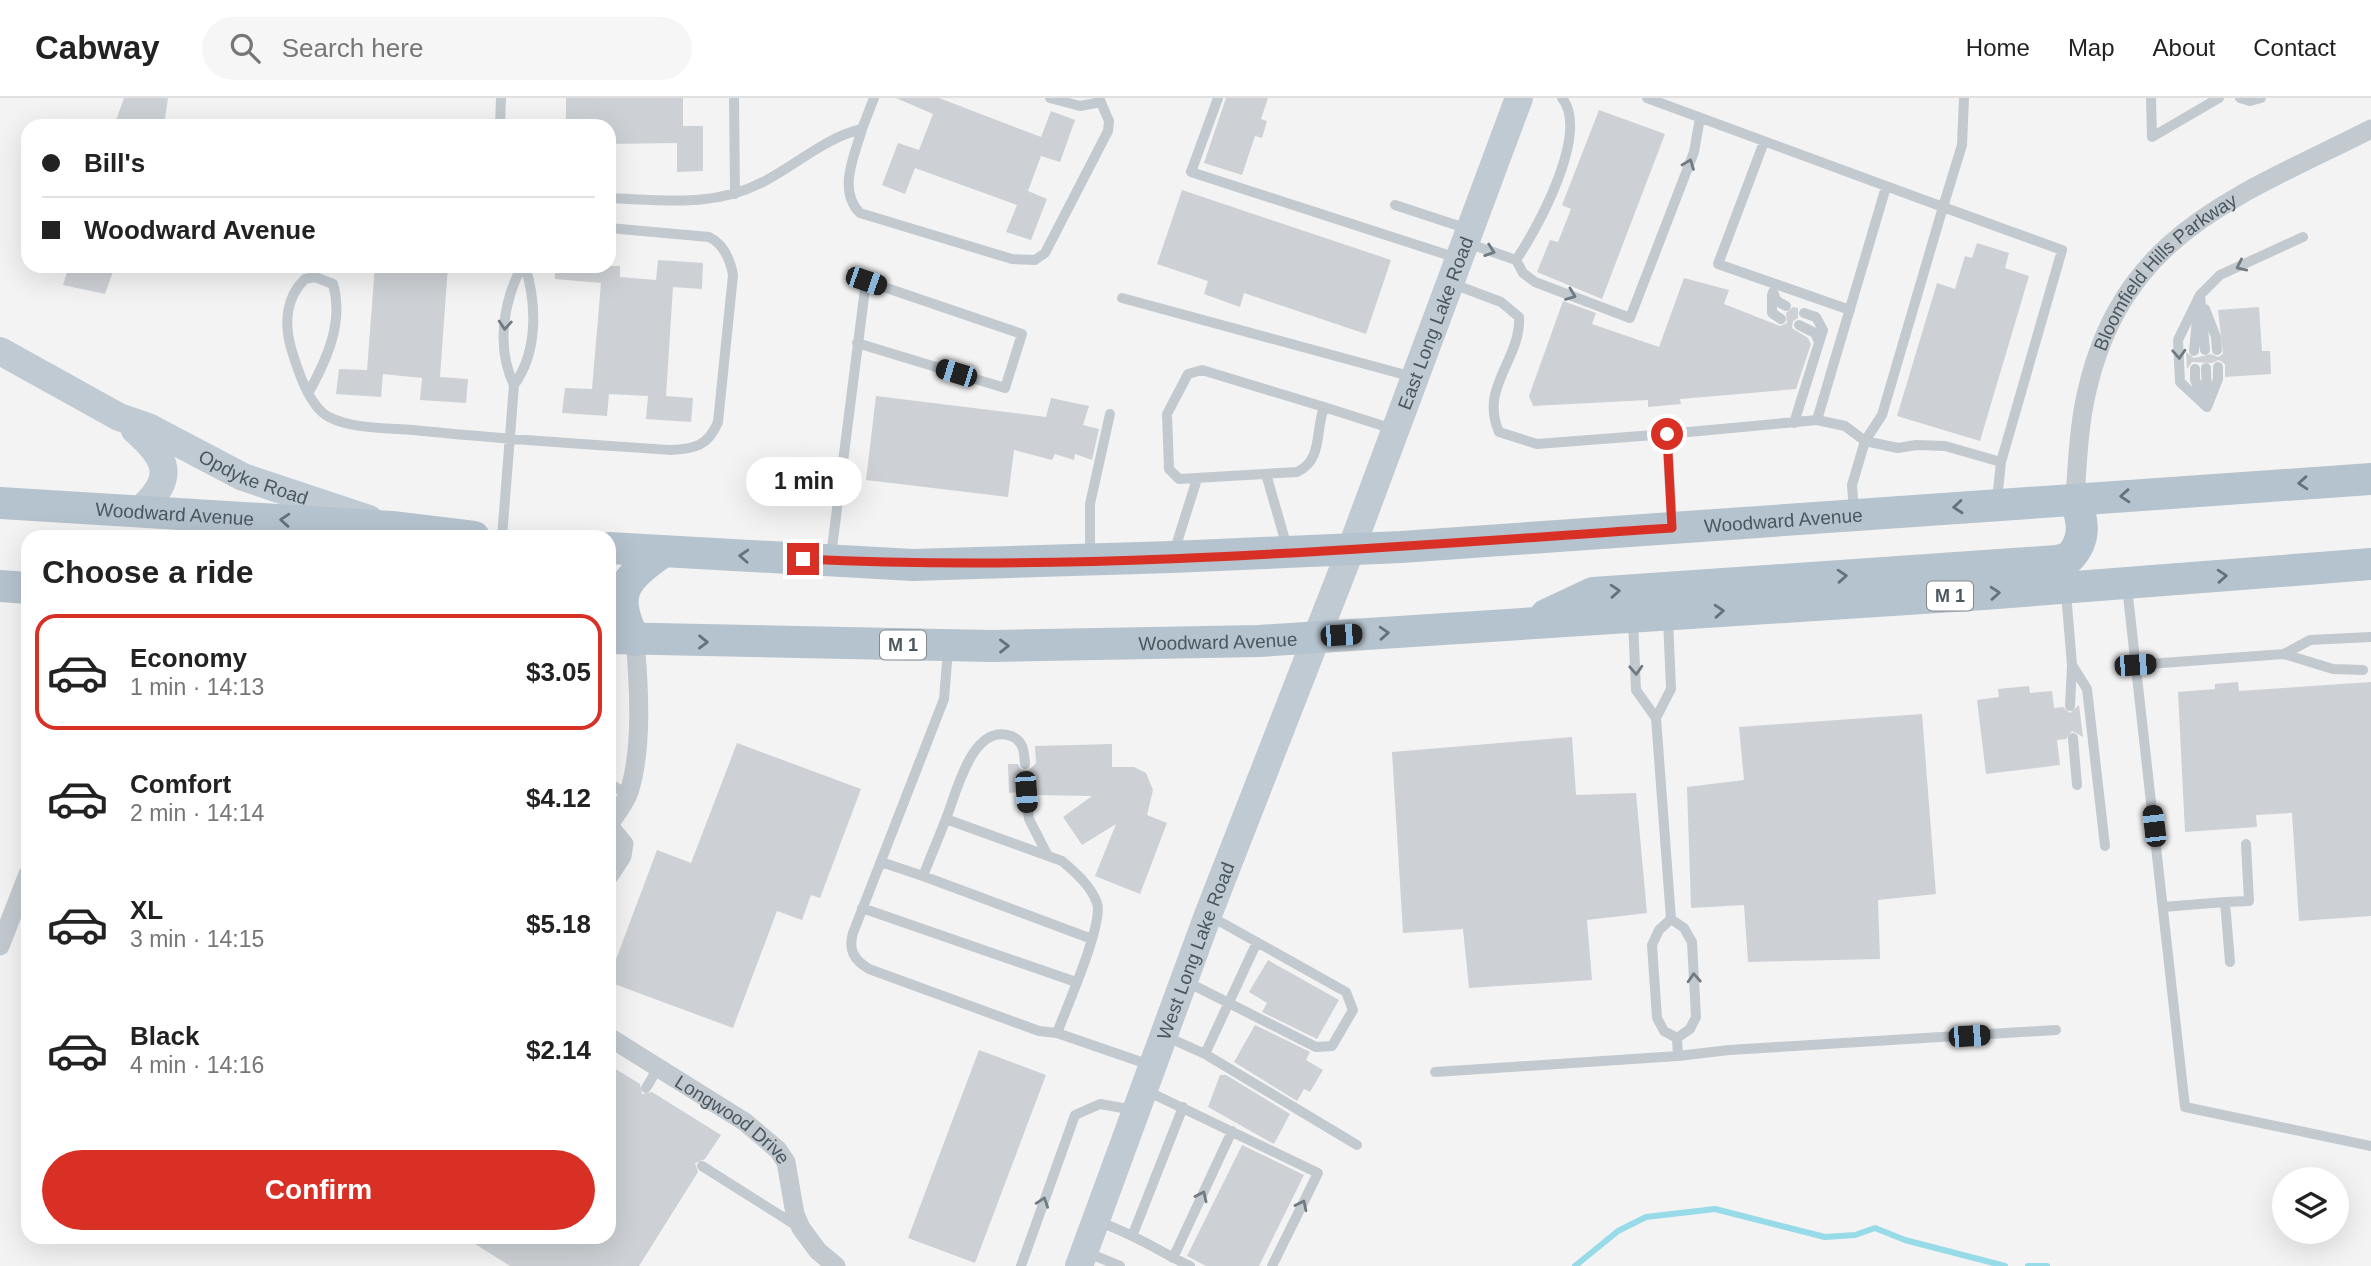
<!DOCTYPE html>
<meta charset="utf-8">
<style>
body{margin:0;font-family:Arial,sans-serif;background:#f6f6f6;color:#222;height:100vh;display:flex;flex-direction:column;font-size:26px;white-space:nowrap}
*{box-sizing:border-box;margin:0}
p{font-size:23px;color:#767676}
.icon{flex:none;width:38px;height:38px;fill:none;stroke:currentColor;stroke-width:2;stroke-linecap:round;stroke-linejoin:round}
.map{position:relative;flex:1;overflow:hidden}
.details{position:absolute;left:21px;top:432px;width:595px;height:714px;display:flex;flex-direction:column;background:#fff;border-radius:21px;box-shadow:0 7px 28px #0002}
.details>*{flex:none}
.banner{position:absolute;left:21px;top:21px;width:595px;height:154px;border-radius:21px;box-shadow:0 7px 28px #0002;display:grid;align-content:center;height:154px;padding:0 21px;background:#fff}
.fabs{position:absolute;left:2272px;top:1069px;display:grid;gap:14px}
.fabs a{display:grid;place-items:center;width:77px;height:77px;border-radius:50%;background:#fff;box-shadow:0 7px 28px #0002;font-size:35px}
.end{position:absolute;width:32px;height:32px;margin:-16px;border:9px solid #d93025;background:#fff;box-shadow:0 0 0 4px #fff}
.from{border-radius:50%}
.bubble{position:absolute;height:49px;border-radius:24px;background:#fff;box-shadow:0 7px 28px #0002;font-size:23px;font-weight:600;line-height:49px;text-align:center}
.car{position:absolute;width:21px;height:42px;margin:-21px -10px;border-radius:9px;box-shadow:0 0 5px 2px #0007;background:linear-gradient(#222 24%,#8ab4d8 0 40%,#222 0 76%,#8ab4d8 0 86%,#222 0)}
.banner b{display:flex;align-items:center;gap:24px;height:66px;font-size:26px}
.banner b+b{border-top:2px solid #e0e0e0}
.banner i{width:18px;height:18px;background:#222}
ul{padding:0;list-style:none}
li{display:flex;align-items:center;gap:21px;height:116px;margin:0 14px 10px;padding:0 7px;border:4px solid transparent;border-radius:21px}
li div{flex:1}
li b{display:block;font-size:26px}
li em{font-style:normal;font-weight:600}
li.active{border-color:#d93025}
li>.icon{width:63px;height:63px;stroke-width:1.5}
h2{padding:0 21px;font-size:32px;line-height:84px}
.cta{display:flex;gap:14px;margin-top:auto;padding:14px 21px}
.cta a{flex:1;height:80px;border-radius:42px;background:#d93025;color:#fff;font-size:28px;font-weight:600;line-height:80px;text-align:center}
header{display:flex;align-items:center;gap:42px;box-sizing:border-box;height:98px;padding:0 35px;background:#fff;border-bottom:2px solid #e0e0e0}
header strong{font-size:33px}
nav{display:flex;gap:38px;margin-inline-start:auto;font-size:24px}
.search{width:490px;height:63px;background:#f6f6f6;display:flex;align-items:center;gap:18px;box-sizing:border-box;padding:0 24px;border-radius:38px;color:#767676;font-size:26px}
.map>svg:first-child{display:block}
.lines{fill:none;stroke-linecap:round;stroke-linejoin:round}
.stream{stroke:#96dbe7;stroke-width:6}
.building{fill:#cdd0d4}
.lane{stroke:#c2cad0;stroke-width:10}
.street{stroke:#c2cad0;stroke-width:19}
.secondary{stroke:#c0cad2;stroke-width:28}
.primary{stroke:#b5c3ce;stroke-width:32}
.oneway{stroke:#6f7a81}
.oneway2{stroke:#66727b}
.route{stroke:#d93025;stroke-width:9}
.labels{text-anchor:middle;stroke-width:5;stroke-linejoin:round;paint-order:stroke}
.shield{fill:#fff;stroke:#81898f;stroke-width:2}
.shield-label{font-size:18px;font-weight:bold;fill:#4b575f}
.street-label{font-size:19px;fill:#4b575f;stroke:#fff}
</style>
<header>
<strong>Cabway</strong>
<div class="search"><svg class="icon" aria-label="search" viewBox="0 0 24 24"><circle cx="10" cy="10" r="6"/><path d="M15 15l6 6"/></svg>Search here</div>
<nav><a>Home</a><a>Map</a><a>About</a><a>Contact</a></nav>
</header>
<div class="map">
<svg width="2371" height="1168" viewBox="0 0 2371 1168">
<rect width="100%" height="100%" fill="#f4f3f3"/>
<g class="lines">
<path class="stream" d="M1575 1168 1618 1133 1646 1119 1715 1111 1825 1139 1855 1137 1875 1130 1905 1142 2005 1168
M2028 1168H2047"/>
</g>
<path class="building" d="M124 0H168L164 28H114Z
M566 0H683V28H703V73L677 74V45L609 46V28H566Z
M896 0H939L1041 39 1051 13 1075 22 1060 64 1041 58 1028 93 1047 101 1031 142 1006 134 1017 107 915 70 905 96 882 87 898 45 919 52 933 16Z
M1226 0H1268L1261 21 1267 23 1262 40 1255 38 1242 77 1204 65Z
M1599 12 1665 36 1602 201 1537 174 1550 142 1558 144 1571 111 1562 107Z
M1182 92 1391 162 1366 236 1244 195 1240 209 1204 196 1208 183 1157 166Z
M1977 145 2009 155 2005 170 2029 178 1980 343 1897 318 1937 185 1955 191 1965 158 1972 160Z
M658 162 703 165 702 191 673 189 666 298 693 300 691 324 646 321 648 298 609 296 607 318 562 315 565 290 592 291 601 185 555 181V168H620V179L656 182Z
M69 168H115L105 196 63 187Z
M375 168H448L440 279 468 281 466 305 420 302 422 280 383 276 381 299 336 296 339 271 367 272Z
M1684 180 1729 192 1724 206 1780 228 1787 225 1786 215 1793 209 1798 210V220L1793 223 1792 230 1808 240 1811 246 1796 291 1680 301 1681 306 1648 309V302L1533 308 1529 298 1563 203 1596 215 1592 226 1659 249Z
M2259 209 2262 253H2270L2271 276 2225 279V266L2219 262 2212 265 2192 264 2187 271 2186 254 2194 260 2211 256 2218 259 2223 256 2218 212Z
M876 298 1046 319 1051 300 1089 308 1083 327 1099 331 1092 362 1075 356 1074 362 1055 356 1052 362 1014 352 1008 399 866 382Z
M2238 584 2239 593 2371 584V818L2299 823 2292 715 2256 717 2257 729 2185 734 2178 594 2215 591V586Z
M2029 588 2030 595 2052 593 2054 610 2063 609 2070 615 2079 607 2083 639 2072 633 2066 641 2057 642 2060 667 1986 676 1977 602 1999 599 1998 591Z
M1922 616 1936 796 1878 802 1880 861 1748 864 1744 807 1691 810 1687 689 1744 682 1739 629Z
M1572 639 1576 697 1636 695 1647 815 1587 822 1592 882 1469 890 1463 831 1403 835 1392 654Z
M737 645 861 691 820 800 811 797 802 822 777 813 733 930 609 884V880L657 752 691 765Z
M1112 646V669H1134L1146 675 1153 692 1147 717 1167 725 1140 796 1095 778 1116 726 1082 747 1063 719 1092 698 1037 697 1025 687 1018 694 1009 695 1008 666H1018L1021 672H1029L1036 665 1035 648Z
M1268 862 1339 902 1317 941 1262 914 1267 905 1249 894Z
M1255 927 1310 954 1306 962 1323 972 1310 994 1304 991 1297 1003 1234 964Z
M979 952 1046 977 975 1165 908 1140Z
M609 967 640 986 642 996 652 994 721 1037 705 1061 695 1065 698 1074 639 1168H510L464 1139H609Z
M1220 977H1226L1290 1016 1274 1046 1208 1009Z
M1242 1047 1304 1077 1259 1168H1206L1187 1158Z"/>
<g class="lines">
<path class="lane" d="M734 0 735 96
M1050 0 1080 8 1101 4
M1218 0 1191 74 1457 160
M1647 0 1943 109 1962 47 1964 0
M2151 0 2152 39 2219 0
M2240 0 2250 3 2261 0
M500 28 501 0
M862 31C855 57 837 92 860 115L1012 161 1035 162 1045 155 1108 33 1109 23 1099 0
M1764 44 1718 166 1850 212
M609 100C662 102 714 110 763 84 796 67 826 39 862 31L874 0
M1395 107 1468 131
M1467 145 1516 162 1523 175 1535 184 1630 220 1694 54 1700 20
M1516 162C1538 130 1590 34 1562 0
M1453 186 1501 204 1519 219C1521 262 1479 289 1499 334L1537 346 1667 336 1672 426
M1773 194 1777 203 1786 208
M1772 197V215L1781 221
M2200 197 2178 242 2180 284 2207 309
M1122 200 1413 279
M2205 211 2216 239 2217 252
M1799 227 1815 235 1819 244
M2205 252 2200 197 2220 177 2303 139
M2194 253 2198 211
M2206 270 2207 301
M2195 271V282L2205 303
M514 287C538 254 537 206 525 168
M309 294C327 261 344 224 333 186L315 179 305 181C286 199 284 225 291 250 297 270 309 309 329 319 352 331 387 330 413 332 499 341 584 346 670 352 695 351 708 348 718 324L733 177C730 161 724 146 709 139L609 130
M1324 309 1202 272 1188 276 1167 316 1169 371 1179 381 1297 374C1323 362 1315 334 1324 309L1393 331
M2207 309 2218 281V269
M1817 322 1886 89
M1794 325 1823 232 1816 219 1804 215
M1667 336 1817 322 1845 328 1865 343 1852 387 1854 413
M1266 376 1287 449
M1997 402 2001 364 2062 152 1943 109 1882 317 1865 343 1898 350 1916 347 1945 348 2001 364
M502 439 514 287C496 250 503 204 522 168
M1174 454 1197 381
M1090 457V406L1110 316
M831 458 866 183 1022 236 1005 290 857 245
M2127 489 2185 1009 2371 1048
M2066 495 2072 567 2087 591 2105 748
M1668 521 1671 591 1656 620 1671 821 1684 830 1692 844 1696 919 1690 931 1677 940
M1633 522 1636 592 1656 620
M948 552 944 601 853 835C848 852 854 862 869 871L1039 933 1057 935 1150 967
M2284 556 2333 571 2363 572
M2135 567 2284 556 2310 542 2371 539
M2070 608 2072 567
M2073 640 2077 687
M609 685 628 697
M1025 694 1029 721 1048 758
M946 721C956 696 972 624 1011 638 1024 643 1024 654 1025 666
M881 764 923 778 946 721 1062 763C1075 774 1091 788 1097 805 1104 825 1066 911 1057 935
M923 778 1092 841
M2225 804 2249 803 2246 746
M2163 809 2225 804 2230 864
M862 810 1076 884
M1671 821 1659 832 1652 847 1657 920 1664 933 1677 940
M1187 884 1316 949 1332 948 1353 912 1346 894 1210 818
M1165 938 1205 956 1257 844
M1677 940 1678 958 1729 952 2056 932
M1205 956 1357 1047
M1435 974 1678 958
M646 990 658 970
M1147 993 1318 1075 1272 1168
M702 1068 797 1128
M1099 1124C1132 1135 1159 1153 1190 1168
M1133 1136 1183 1009
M1088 1155 1120 1168
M1173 1160 1232 1033
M1021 1168 1075 1017 1100 1006 1134 1012"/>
<g class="street">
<path id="s1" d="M2075 402C2077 370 2078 338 2084 307 2117 136 2233 101 2371 31"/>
<path d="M609 727C615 717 625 706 629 694 643 651 639 587 635 542"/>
<path d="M609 728 624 746 622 758 609 778"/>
<path d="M0 848 28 776"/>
<path id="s2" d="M609 939 745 1024 778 1052 786 1064 795 1116 801 1130 818 1153 836 1168"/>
</g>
<g class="secondary">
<path id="s3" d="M0 253 119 319 148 329 243 379 369 421"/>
<path d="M135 332C168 361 176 380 140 412"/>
<path id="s4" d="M1079 1168 1208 817 1351 451 1519 0"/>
</g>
<g class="primary">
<path id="s5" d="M0 405 392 429 474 439"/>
<path id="s6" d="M609 450 913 467 1172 459 1401 449 2371 381"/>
<path d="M0 488 28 490"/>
<path d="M1546 517 1593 495 2057 463 2069 460C2086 442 2084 424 2075 402"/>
<path id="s7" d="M609 540 992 548 1259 543 1984 496 2371 466"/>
<path d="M635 542C610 497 624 480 663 454"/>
</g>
</g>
<defs><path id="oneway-chevron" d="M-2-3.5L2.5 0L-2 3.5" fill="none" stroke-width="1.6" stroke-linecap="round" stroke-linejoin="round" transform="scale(1.75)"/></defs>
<g class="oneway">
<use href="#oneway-chevron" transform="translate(1689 66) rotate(-69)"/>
<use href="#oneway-chevron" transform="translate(1490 153) rotate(19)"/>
<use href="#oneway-chevron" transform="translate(2241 168) rotate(155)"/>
<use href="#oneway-chevron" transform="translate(1571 197) rotate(21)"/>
<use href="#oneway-chevron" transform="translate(505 227) rotate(94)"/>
<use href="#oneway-chevron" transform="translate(2179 256) rotate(87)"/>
<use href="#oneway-chevron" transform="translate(1636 572) rotate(87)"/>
<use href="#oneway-chevron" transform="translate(1694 880) rotate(-93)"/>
<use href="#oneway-chevron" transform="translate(1202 1098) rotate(-65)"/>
<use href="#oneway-chevron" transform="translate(1043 1104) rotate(-71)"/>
<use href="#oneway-chevron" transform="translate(1302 1107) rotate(-64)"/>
</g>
<g class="oneway2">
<use href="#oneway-chevron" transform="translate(2303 385) rotate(176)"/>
<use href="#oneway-chevron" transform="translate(2125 398) rotate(176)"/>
<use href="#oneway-chevron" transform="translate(1958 409) rotate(175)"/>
<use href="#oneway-chevron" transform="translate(285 422) rotate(-176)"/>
<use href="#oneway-chevron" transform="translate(744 458) rotate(-177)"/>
<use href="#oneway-chevron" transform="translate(1842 478) rotate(-4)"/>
<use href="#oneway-chevron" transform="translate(2222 478) rotate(-4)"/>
<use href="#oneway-chevron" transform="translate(1615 493) rotate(-4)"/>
<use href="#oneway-chevron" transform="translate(1995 495) rotate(-4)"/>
<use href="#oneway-chevron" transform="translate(1719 513) rotate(-4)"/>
<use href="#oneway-chevron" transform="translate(1384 535) rotate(-4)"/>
<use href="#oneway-chevron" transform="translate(703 544) rotate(1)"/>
<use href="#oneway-chevron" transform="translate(1004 548) rotate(-1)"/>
</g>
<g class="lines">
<path class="route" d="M803 461C1092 475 1383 449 1672 430L1667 336"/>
</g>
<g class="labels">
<g class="shield">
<rect x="1927" y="483.5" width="46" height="29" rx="5"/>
<rect x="880" y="532.5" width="46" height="29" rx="5"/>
</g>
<g class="shield-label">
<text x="1950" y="504">M 1</text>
<text x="903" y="553">M 1</text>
</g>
<g class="street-label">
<text dy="7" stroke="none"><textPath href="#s1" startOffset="257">Bloomfield Hills Parkway</textPath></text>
<text dy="7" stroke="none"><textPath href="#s4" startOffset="1008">East Long Lake Road</textPath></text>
<text dy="7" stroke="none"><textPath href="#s3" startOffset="284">Opdyke Road</textPath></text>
<text dy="7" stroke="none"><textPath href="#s5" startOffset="175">Woodward Avenue</textPath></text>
<text dy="7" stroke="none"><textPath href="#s6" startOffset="1176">Woodward Avenue</textPath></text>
<text dy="7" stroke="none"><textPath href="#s7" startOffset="609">Woodward Avenue</textPath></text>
<text dy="7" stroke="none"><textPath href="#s4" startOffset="336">West Long Lake Road</textPath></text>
<text dy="7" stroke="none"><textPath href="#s2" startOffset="149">Longwood Drive</textPath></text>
</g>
</g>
</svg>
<div class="fabs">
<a><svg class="icon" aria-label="layers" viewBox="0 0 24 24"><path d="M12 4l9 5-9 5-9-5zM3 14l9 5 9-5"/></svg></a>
</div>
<i class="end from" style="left:1667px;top:336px"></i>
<i class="end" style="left:803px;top:461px"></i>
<div class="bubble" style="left:746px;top:359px;width:116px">1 min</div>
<i class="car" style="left:866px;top:183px;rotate:109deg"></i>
<i class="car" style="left:956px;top:275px;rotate:287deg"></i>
<i class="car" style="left:1341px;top:537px;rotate:86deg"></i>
<i class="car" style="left:2135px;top:567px;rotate:86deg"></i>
<i class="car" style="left:1026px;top:694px;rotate:176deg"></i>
<i class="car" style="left:2154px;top:728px;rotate:353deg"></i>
<i class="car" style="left:1969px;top:938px;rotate:86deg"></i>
<div class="banner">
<b><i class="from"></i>Bill's</b>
<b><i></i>Woodward Avenue</b>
</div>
<section class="details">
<h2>Choose a ride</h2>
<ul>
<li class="active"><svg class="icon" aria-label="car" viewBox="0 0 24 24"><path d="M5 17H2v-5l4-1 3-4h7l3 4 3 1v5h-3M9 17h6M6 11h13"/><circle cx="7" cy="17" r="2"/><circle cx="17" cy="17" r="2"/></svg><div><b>Economy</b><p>1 min · 14:13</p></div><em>$3.05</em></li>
<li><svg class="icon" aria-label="car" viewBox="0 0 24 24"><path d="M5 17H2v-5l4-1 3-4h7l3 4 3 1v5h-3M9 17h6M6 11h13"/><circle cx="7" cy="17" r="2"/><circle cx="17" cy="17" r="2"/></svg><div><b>Comfort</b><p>2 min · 14:14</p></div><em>$4.12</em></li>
<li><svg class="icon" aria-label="car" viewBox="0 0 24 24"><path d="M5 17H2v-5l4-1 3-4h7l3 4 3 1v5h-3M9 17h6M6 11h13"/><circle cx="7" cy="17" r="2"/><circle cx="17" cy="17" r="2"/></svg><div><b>XL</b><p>3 min · 14:15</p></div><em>$5.18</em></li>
<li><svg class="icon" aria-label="car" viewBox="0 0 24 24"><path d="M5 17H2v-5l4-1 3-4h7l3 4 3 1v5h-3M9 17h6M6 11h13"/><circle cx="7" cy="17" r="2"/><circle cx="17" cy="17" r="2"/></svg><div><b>Black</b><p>4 min · 14:16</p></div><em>$2.14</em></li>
</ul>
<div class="cta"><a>Confirm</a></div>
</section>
</div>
